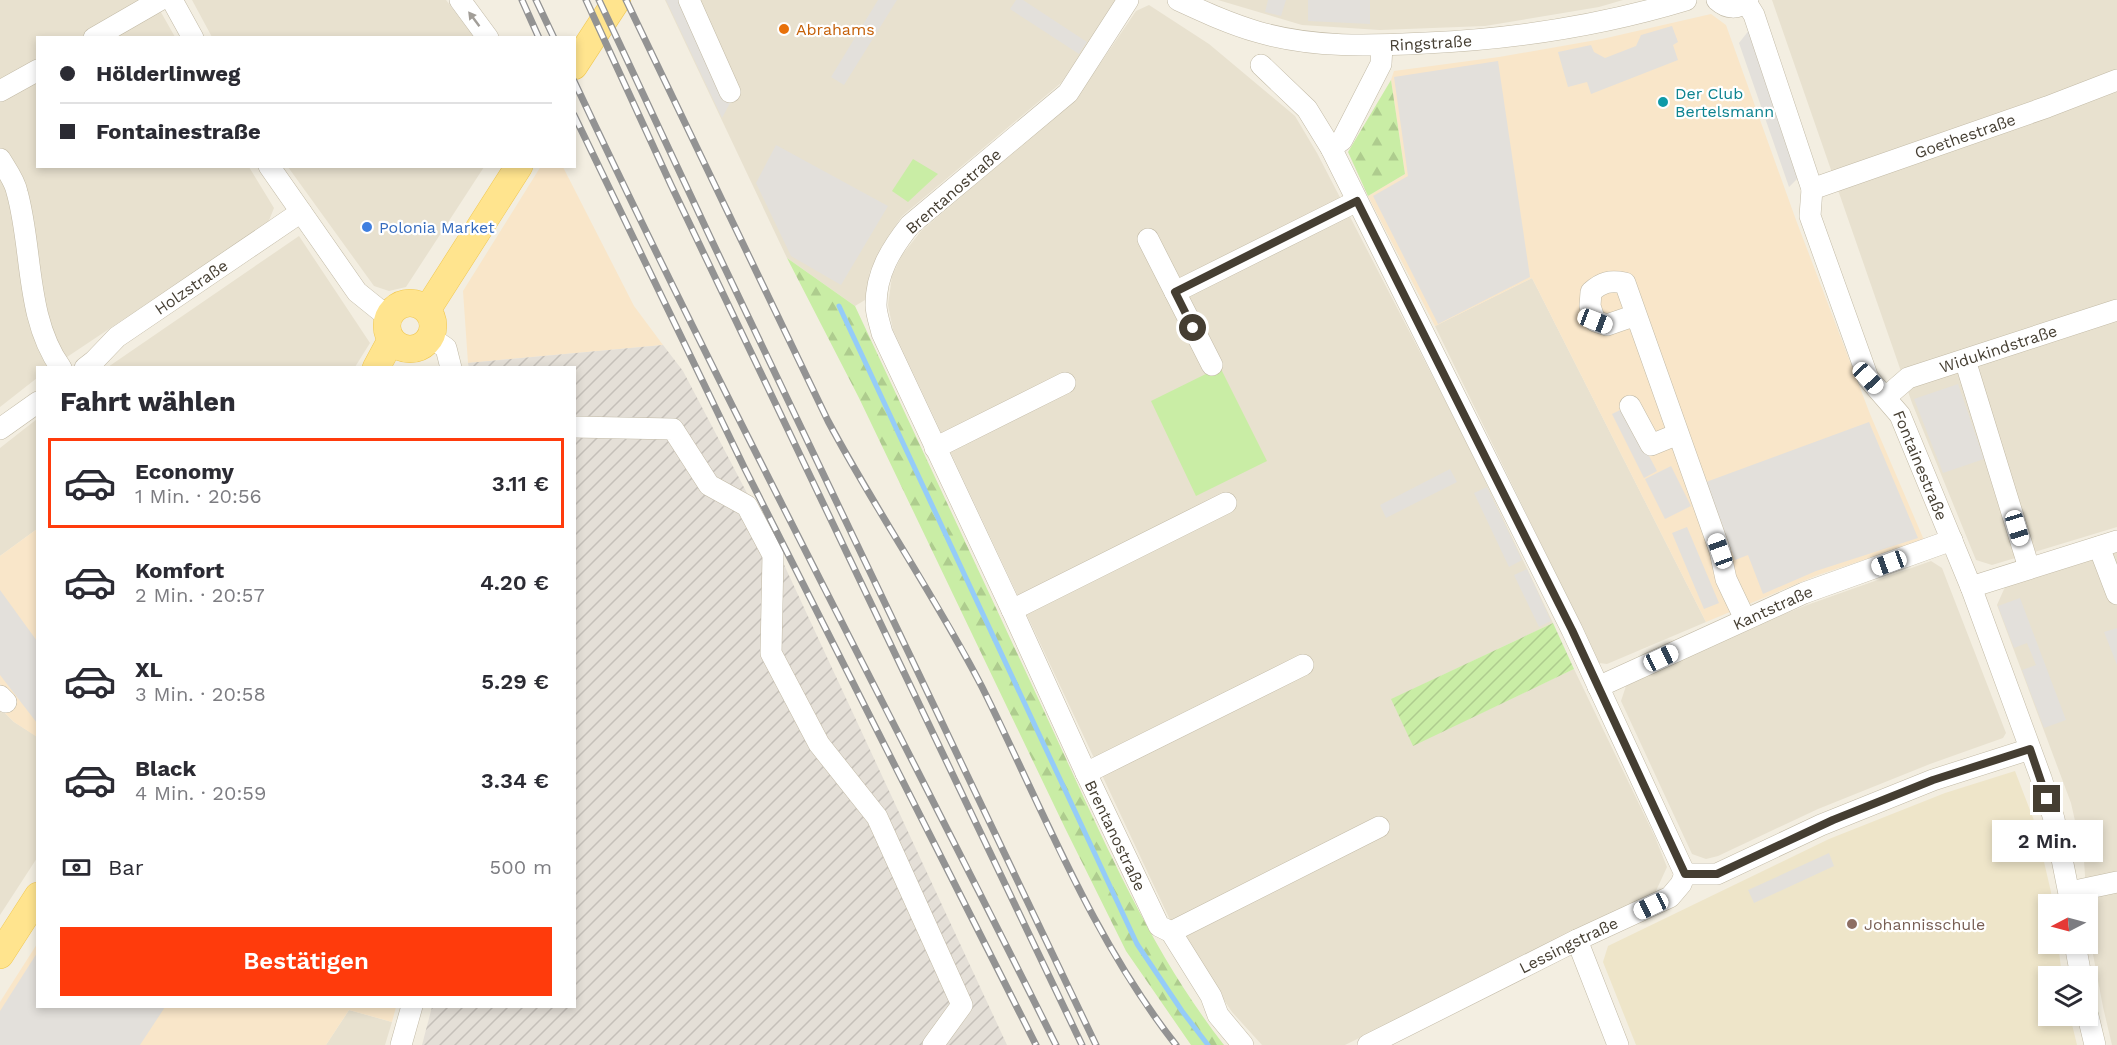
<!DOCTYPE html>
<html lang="de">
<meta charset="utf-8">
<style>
body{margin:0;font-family:"Work Sans",sans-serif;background:#f7f7f7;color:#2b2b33;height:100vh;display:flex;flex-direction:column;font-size:22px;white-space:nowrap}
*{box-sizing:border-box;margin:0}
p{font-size:20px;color:#7c7c81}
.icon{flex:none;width:33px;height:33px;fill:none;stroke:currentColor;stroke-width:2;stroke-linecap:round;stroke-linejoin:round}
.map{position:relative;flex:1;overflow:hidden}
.details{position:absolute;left:36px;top:366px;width:540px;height:642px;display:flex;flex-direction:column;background:#fff;border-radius:0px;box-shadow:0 3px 9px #0003}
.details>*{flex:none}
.banner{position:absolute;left:36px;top:36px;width:540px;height:132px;border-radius:0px;box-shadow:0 3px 9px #0003;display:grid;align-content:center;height:132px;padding:0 24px;background:#fff}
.needle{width:39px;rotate:264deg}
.tools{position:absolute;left:2038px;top:894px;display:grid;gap:12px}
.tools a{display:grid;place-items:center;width:60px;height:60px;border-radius:0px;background:#fff;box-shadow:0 3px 9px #0003;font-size:30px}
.end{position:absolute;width:27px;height:27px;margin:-14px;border:8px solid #453e32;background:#fff;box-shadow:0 0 0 3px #fff}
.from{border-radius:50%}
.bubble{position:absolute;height:42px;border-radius:0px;background:#fff;box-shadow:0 3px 9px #0003;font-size:20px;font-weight:600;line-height:42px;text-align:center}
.car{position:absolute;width:18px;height:36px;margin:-18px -9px;border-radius:8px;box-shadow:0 0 4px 2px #0007;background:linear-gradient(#fff 24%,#345 0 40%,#fff 0 76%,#345 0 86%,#fff 0)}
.banner b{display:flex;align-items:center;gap:21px;height:57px;font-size:22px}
.banner b+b{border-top:2px solid #e1e1e2}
.banner i{width:15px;height:15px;background:#2b2b33}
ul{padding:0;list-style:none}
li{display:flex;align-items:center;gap:18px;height:90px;margin:0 12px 9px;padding:0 12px;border:3px solid transparent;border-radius:0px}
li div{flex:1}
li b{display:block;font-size:22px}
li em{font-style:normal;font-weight:600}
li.selected{border-color:#ff3b0c}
li>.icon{width:54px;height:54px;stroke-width:1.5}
h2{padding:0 24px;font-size:27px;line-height:72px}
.pay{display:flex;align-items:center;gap:15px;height:66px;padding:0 24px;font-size:22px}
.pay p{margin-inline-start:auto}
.primary-button{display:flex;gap:12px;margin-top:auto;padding:12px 24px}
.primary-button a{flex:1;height:69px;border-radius:0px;background:#ff3b0c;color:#fff;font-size:24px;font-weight:600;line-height:69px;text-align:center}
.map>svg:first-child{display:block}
.residential{fill:#e8e1cf}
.commercial{fill:#f9e6c9}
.industrial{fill:url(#industrial-furrows)}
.education{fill:#eee5c9}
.green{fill:#c9eda5}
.forest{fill:url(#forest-firs)}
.garden{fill:url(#garden-furrows)}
.parking{fill:#e3e0db}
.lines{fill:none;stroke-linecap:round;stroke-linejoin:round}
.stream{stroke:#95ccf8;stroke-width:5}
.minor-casing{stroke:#c2baa6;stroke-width:22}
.major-casing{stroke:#f1c851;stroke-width:28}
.minor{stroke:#fff;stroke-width:21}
.major{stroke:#ffe48e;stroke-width:27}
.rail-casing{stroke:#939393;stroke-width:7}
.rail{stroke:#fff;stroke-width:4.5;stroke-dasharray:14;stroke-linecap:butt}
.oneway{fill:#a29e98}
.route{stroke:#453e32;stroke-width:8}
.food-dot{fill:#e8710a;stroke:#fff;stroke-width:2}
.culture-dot{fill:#0f9aa8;stroke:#fff;stroke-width:2}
.shop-dot{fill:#3f7fe0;stroke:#fff;stroke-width:2}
.education-dot{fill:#8d6e63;stroke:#fff;stroke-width:2}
.labels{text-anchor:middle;stroke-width:4.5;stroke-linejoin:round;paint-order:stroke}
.food-label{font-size:16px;fill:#c56008;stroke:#fff;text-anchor:start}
.street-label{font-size:16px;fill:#453e32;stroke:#fff}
.culture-label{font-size:16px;fill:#0d838f;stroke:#fff;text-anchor:start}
.shop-label{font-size:16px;fill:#366cbe;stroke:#fff;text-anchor:start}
.education-label{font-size:16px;fill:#785e54;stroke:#fff;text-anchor:start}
</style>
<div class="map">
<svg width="2117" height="1045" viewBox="0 0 2117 1045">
<defs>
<pattern id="industrial-furrows" width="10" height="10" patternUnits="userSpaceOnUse" patternTransform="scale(1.5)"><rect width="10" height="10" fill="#e4dfd7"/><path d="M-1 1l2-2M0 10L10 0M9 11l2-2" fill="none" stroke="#c5c0b9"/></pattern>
<pattern id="forest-firs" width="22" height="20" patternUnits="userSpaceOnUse" patternTransform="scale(1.5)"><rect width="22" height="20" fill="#c9eda5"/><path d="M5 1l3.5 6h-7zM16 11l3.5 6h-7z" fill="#aecc8e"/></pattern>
<pattern id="garden-furrows" width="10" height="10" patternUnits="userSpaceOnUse" patternTransform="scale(1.5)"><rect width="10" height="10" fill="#c9eda5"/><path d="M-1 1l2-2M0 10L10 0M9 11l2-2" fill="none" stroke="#aecc8e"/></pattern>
</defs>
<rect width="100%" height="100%" fill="#f3eee1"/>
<path class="residential" d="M0 0H154L175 37 38 38V166L249 167 274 208 268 223 52 367 38 368 37 378 0 407Z
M192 0H446L474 37H212Z
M665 0H1118L1061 83 902 216 882 246 870 271 865 300 855 306 787 258Z
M1218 0H1623L1599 7 1485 26 1380 30 1302 25Z
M1772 0H2117V527L1992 565 1976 560 1912 403Z
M1149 5 1209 44 1295 116 1317 153 1466 441 1553 623 1392 699 1413 745 1574 669 1655 837 1667 867 1655 893 1345 1045H1262L1232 1012 1171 922 893 330 888 305 892 276 902 255 921 231 1076 99 1136 11Z
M288 167H484L406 287 389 291 374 286Z
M299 236 370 343 355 367H108Z
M1532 278 1706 622 1607 664 1599 663 1435 326Z
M37 419V529L0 556V448Z
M2117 548V1045H2112L2103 1007 2089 933 2084 861 2071 803 1997 605 2005 587Z
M1931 561 1942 568 2006 733 2003 738 1930 764 1818 809 1718 856 1706 859 1692 854 1621 701 1626 686 1749 628 1807 605Z
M0 684 16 703 5 713 14 722 38 737 37 858 0 915Z
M349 1010 392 1022 385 1045H326Z"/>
<path class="commercial" d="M1711 14 1726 25 1796 220 1870 414 1924 540 1818 575 1706 622 1532 278 1435 326 1368 196 1405 174 1391 80 1394 71 1499 57 1602 39Z
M541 166 563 167 634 306 663 345 468 363 463 291Z
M37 529V737L14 722 5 713 16 703 0 684V556Z
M37 944 38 1006 396 1007 392 1022 349 1010 326 1045H0V1002Z"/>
<path class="industrial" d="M663 345 683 371 780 556 1007 1045H422L432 1007 574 1006V368H469L468 363Z"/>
<path class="education" d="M2015 771 2035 823 2051 892 2052 904H2049V944H2058L2062 976H2049V1016H2070L2077 1045H1636L1603 962 1608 946 1829 839 1945 793Z"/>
<path class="green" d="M913 159 938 174 908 202 892 191Z
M1220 367 1267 461 1196 496 1151 401Z"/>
<path class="forest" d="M1391 80 1405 174 1368 196 1348 152Z
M787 258 855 306C920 445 985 584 1050 724 1101 834 1149 949 1224 1045H1191L1126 951 1065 828 859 398Z"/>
<path class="garden" d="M1553 623 1574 669 1413 746 1391 699Z"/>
<path class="parking" d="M666 0H695L737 90 722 118Z
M878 0H897L844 85 831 77Z
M1016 0H1023L1087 42 1079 54 1010 9Z
M1268 0H1286L1281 16 1265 12Z
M1308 0H1370V24L1308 21Z
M1672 26 1678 42 1673 45 1678 60 1591 94 1587 82 1568 87 1558 52 1591 45 1594 52 1605 58 1636 46 1641 35Z
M1750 29 1800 176 1789 187 1739 43Z
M1498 61 1530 277 1438 324 1373 196 1408 176 1394 77Z
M776 145 888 206 841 285 791 256 756 183Z
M1958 384 1984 459 1943 473 1914 399Z
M1624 408 1657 471 1644 478 1612 414Z
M1869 422 1918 538 1816 571 1763 594 1748 555 1735 560 1706 482Z
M1671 466 1691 506 1665 519 1645 479Z
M1450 469 1457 482 1386 518 1380 505Z
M1487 487 1522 560 1509 567 1474 493Z
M1687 527 1719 603 1704 609 1672 533Z
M1527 569 1551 621 1539 627 1514 575Z
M0 590 37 641V723L0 675Z
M2020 598 2066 720 2044 728 2022 670 2036 665 2027 643 2014 648 1998 606Z
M2117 628V665L2104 632Z
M1829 853 1834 866 1754 903 1748 890Z
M37 953 38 1006 165 1007 140 1045H0V1011Z"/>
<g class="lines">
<path class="stream" d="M839 306 1137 944 1182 1011 1208 1045"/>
<defs>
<g id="minor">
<path d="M172 0 193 38"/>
<path d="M460 0 488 38"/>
<path d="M689 0 730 92"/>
<path id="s1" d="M1128 0 1068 93 910 225C891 249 876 273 876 305 876 314 880 324 882 333L1012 610 1086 773 1159 926 1171 932 1211 996 1218 1015 1243 1045"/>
<path id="s2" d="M1178 0C1204 12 1230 24 1258 32 1313 48 1370 46 1426 43 1515 39 1600 26 1686 0"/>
<path d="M1717 0C1727 9 1738 10 1748 0"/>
<path id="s3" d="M1746 2 1754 15 1812 189 1810 216 1868 378 1900 415 1971 587 2041 778 2054 819 2071 904"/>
<path d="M94 38 160 0"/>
<path d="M1261 65 1307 109 1331 148 1572 630 1685 874"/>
<path d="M0 91 38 70"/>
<path d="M1331 148 1342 140 1381 64 1382 46"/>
<path d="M0 159C6 169 15 181 17 192 33 249 25 318 61 368"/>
<path d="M269 166 357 292 388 317"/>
<path id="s4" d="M1812 189 2047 107 2117 80"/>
<path d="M1148 239 1212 365"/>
<path d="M1175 292 1357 201"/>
<path d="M1636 315 1607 325 1595 321 1590 306 1591 292C1602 282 1610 280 1625 283L1720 551 1726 579 1745 619"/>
<path d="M430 337 446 348 451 368"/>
<path d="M1965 360 2029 568"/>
<path id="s5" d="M85 368 94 361 117 337 301 212"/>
<path id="s6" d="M1886 397 1908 378 2117 310"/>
<path d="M1630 406 1651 445 1678 434"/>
<path d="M574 427 673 429 709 485 747 506 773 555 771 653 819 744 877 817 962 1005 933 1045"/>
<path d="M0 429 38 402"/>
<path d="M935 448 1065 383"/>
<path d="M2099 547 2117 594"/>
<path d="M1971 587 2117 541"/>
<path d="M1012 610 1226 503"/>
<path id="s7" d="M1598 687 1804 593 1952 540"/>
<path d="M0 696 6 702"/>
<path d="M1086 773 1303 665"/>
<path d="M1685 874H1717L1821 825 1933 780 2030 749"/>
<path d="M2070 892 2117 882"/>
<path d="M1171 932 1379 827"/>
<path d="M1577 940 1618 1045"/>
<path d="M2075 944 2081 976"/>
<path d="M2088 1016 2095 1045"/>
<path d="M401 1045 412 1006"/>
<path id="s8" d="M1368 1045 1577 940 1670 897 1681 884 1685 874"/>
</g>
<path id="major" d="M574 66 617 0
M387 326a23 23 0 1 1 46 0a23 23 0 1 1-46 0Z
M427 310 519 166
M376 368 391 340
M0 955 38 896"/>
</defs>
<use href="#minor" class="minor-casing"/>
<use href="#major" class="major-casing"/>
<use href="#minor" class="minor"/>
<use href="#major" class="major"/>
<defs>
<path id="rail" d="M522 0 539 38
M536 0 554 38
M586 0 671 185 1082 1045
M599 0 711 239 1096 1045
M626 0 828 421C876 511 935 596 982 687 1043 809 1091 937 1176 1045
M574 81C727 406 896 724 1056 1045
M574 115 745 469 1036 1045"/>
</defs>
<use href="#rail" class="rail-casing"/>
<use href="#rail" class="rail"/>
</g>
<defs><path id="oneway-solid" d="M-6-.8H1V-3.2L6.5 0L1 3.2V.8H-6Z" transform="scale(1.5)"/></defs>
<use class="oneway" href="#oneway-solid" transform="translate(474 19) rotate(-127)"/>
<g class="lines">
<path class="route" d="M1193 328 1175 292 1357 201 1572 630 1685 874H1717L1833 820 1933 780 2030 749 2047 799"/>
</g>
<circle class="food-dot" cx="784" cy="29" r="6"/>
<circle class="culture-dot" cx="1663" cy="102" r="6"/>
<circle class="shop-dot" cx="367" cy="227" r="6"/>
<circle class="education-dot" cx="1852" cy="924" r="6"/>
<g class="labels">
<g class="food-label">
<text x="796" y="35">Abrahams</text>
</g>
<g class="street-label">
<text dy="6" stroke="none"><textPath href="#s2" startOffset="260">Ringstraße</textPath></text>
<text dy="6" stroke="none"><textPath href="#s4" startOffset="162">Goethestraße</textPath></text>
<text transform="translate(953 191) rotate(-41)" y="6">Brentanostraße</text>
<text dy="6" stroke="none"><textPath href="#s5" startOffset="134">Holzstraße</textPath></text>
<text dy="6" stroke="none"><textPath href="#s6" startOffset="124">Widukindstraße</textPath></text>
<text dy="6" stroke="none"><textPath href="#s3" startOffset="501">Fontainestraße</textPath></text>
<text dy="6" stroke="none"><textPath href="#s7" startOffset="192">Kantstraße</textPath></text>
<text dy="6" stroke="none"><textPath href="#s1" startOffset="988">Brentanostraße</textPath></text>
<text dy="6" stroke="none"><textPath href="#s8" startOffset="224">Lessingstraße</textPath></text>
</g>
<g class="culture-label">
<text x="1675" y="99">Der Club<tspan x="1675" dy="18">Bertelsmann</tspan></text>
</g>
<g class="shop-label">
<text x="379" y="233">Polonia Market</text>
</g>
<g class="education-label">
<text x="1864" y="930">Johannisschule</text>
</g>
</g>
</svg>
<div class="tools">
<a><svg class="needle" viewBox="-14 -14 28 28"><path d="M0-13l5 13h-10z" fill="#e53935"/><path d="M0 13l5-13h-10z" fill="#7c7c81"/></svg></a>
<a><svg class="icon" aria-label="layers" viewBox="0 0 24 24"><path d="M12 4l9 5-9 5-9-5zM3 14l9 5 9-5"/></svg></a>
</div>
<i class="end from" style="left:1193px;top:328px"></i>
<i class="end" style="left:2047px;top:799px"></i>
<div class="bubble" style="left:1992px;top:820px;width:111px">2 Min.</div>
<i class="car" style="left:1595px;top:321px;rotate:111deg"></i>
<i class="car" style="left:1868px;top:378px;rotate:137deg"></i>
<i class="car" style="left:2017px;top:528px;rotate:163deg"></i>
<i class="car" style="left:1720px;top:551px;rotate:340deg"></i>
<i class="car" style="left:1889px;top:563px;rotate:250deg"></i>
<i class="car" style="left:1661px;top:658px;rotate:65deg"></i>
<i class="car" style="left:1651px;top:906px;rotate:245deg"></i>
<div class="banner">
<b><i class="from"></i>Hölderlinweg</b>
<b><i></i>Fontainestraße</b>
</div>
<section class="details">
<h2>Fahrt wählen</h2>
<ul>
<li class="selected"><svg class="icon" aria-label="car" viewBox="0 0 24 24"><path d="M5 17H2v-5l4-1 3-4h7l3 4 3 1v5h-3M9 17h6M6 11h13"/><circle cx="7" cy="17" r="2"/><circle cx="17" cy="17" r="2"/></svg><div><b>Economy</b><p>1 Min. · 20:56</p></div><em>3.11 €</em></li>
<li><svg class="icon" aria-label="car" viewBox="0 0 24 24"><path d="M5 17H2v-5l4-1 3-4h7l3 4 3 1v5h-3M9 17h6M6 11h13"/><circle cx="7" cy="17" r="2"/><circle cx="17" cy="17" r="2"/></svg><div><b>Komfort</b><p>2 Min. · 20:57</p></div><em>4.20 €</em></li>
<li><svg class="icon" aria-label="car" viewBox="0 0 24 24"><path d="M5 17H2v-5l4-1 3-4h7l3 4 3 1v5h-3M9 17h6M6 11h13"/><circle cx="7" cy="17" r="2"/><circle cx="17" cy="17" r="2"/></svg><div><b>XL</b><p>3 Min. · 20:58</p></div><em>5.29 €</em></li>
<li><svg class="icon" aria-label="car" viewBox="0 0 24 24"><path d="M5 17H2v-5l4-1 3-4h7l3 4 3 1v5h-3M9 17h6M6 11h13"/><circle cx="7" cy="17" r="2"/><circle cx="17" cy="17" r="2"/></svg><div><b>Black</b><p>4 Min. · 20:59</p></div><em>3.34 €</em></li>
</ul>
<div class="pay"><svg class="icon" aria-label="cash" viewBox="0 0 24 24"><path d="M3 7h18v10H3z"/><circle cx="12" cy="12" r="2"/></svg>Bar<p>500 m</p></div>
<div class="primary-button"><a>Bestätigen</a></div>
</section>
</div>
